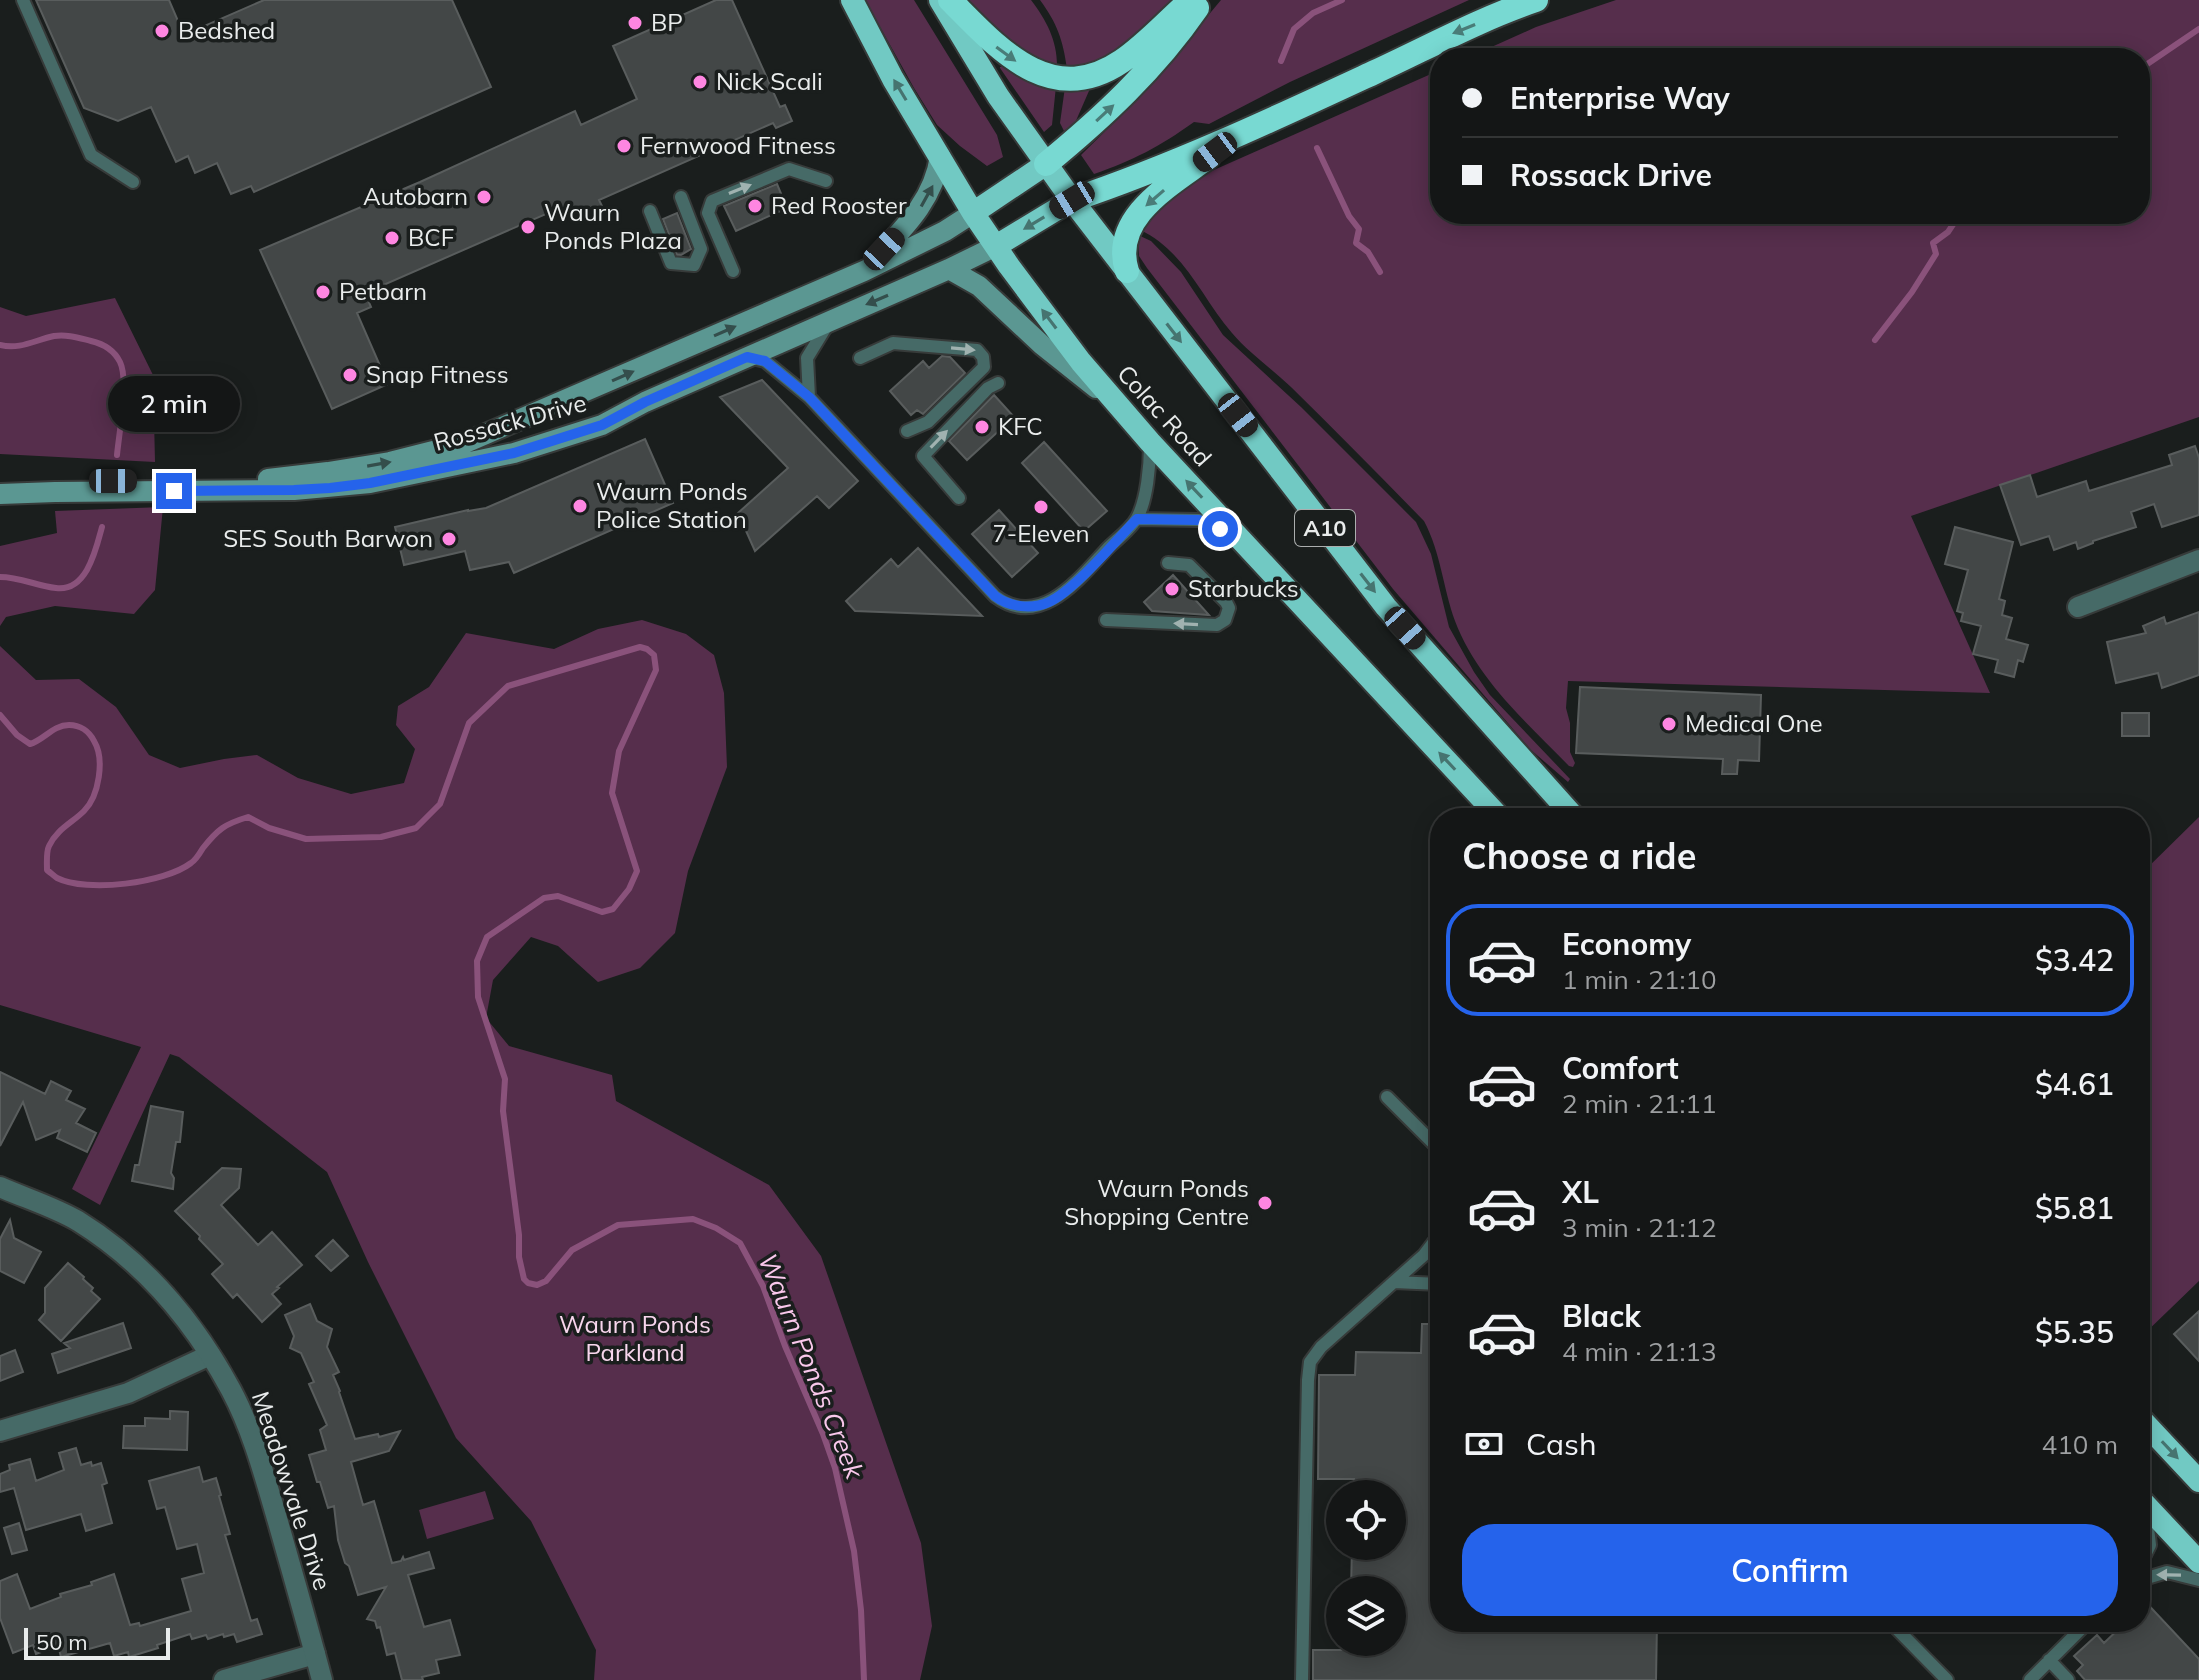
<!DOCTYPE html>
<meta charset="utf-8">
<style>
body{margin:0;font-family:Mulish,sans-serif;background:#212323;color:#f1f3f6;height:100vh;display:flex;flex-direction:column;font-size:30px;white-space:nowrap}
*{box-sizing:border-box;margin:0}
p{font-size:26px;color:#9d9fa1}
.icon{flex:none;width:44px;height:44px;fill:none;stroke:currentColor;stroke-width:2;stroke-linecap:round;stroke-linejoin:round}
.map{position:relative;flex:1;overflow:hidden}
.drawer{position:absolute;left:1430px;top:808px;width:720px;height:824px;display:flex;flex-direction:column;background:#141616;border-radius:32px;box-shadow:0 4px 20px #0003,0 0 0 2px #333535}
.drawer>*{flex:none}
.top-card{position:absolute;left:1430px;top:48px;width:720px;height:176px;border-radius:32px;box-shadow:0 4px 20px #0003,0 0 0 2px #333535;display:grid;align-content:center;height:176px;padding:0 32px;background:#141616}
.controls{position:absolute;left:1326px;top:1480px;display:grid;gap:16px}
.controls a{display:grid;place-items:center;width:80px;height:80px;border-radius:50%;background:#141616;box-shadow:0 4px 20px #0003,0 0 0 2px #333535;font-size:40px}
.scale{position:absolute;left:24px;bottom:20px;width:146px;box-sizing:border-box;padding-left:8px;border:4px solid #e9ecec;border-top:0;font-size:22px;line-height:28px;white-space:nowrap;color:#e9ecec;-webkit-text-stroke:6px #1a1e1d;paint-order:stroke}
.end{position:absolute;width:36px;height:36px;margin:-18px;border:10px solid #2563eb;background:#fff;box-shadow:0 0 0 4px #fff}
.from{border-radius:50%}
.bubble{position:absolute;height:56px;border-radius:28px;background:#141616;box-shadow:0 4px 20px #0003,0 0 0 2px #333535;font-size:26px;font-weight:600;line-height:56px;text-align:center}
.car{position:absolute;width:24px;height:48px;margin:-24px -12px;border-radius:10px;box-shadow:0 0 6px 2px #0007;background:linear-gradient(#222 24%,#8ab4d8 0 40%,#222 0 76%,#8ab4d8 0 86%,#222 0)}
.top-card b{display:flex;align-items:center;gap:28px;height:76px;font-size:30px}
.top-card b+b{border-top:2px solid #333535}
.top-card i{width:20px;height:20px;background:#f1f3f6}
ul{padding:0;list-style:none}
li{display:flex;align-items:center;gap:24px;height:112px;margin:0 16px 12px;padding:0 16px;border:4px solid transparent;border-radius:32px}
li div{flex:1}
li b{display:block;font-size:30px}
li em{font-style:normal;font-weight:600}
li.on{border-color:#2563eb}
li>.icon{width:72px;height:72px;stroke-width:1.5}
h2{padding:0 32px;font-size:36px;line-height:96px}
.pay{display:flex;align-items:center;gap:20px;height:88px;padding:0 32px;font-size:30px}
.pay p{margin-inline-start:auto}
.action{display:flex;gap:16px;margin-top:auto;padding:16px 32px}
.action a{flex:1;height:92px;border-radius:32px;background:#2563eb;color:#fff;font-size:32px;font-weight:600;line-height:92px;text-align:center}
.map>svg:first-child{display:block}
.green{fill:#562e4c}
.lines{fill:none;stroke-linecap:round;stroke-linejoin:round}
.stream{stroke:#8a527b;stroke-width:6}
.building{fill:#434747;stroke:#595d5d;stroke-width:2}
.service-casing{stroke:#373b3a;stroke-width:16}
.minor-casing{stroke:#373b3a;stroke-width:24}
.tertiary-casing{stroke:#373b3a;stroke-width:24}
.secondary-casing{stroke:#373b3a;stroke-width:24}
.trunk-casing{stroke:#373b3a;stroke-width:26}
.motorway-casing{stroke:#373b3a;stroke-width:28}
.service{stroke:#466a67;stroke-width:12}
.minor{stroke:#466a67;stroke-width:20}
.tertiary{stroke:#466a67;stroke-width:20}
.secondary{stroke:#5b9792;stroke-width:20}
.trunk{stroke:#71c9c3;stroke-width:22}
.motorway{stroke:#78d9d2;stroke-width:24}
.oneway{fill:#497c78}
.oneway2{fill:#467470}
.oneway3{fill:#a0b2b0}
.oneway4{fill:#344e4c}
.route{stroke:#2563eb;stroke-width:10}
.poi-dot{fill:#fe86e1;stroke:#1a1e1d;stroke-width:3}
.labels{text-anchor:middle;stroke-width:7;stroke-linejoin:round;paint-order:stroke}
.shield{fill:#1a1e1d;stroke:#abaeae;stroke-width:2}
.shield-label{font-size:22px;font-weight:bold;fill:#e9ecec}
.poi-label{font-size:24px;fill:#e9ecec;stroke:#1a1e1d;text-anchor:start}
.street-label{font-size:24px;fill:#e9ecec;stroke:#1a1e1d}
.park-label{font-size:24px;fill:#f8d6ed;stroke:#1a1e1d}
.water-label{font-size:26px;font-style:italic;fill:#fac8ec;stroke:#1a1e1d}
</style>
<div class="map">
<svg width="2199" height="1680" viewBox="0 0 2199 1680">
<rect width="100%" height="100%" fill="#1a1e1d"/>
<path class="green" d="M865 0H914L997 135 1003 157 987 166 960 146 937 125 914 88Z
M969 0H1031C1047 21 1058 42 1057 69L1027 59 974 10Z
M1040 0H1171L1123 50 1103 63 1067 69C1063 40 1057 23 1040 0Z
M1221 0H1469L1290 82 1209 124 1194 122C1159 147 1134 160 1094 174L1081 155 1141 96Z
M1616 0H2199V417L1911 516 1990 693 1568 681 1566 708 1570 723V752L1575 763 1573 767 1569 766C1527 723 1477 679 1455 621 1443 588 1441 553 1424 521 1380 476 1336 431 1291 387 1272 369 1249 353 1232 333 1201 297 1185 251 1140 230L1147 215 1198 177 1440 70V214H2140V58H1467L1536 27Z
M1003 66 1027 79 1056 86 1052 125 1044 132 1000 68V67Z
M1092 84 1075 123 1064 131 1060 123 1065 87Z
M1138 235 1151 241 1181 272 1223 335 1301 407 1416 522 1431 554 1449 627 1474 672 1490 695 1570 779 1568 782 1531 750 1393 589 1147 268 1139 256Z
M115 298 153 375 155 462 0 454V307L26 316Z
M163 507 155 590 134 614 55 606 6 617 0 626V546L57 533 55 511Z
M642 620 686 634 714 655 724 693 727 767 688 871 675 933 640 968 598 982 558 946 531 937 493 980 486 1018 509 1046 612 1075 616 1101 769 1185 821 1256 921 1543 932 1626 920 1680H594L596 1650 531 1521 456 1438 368 1262 327 1172 179 1057 170 1054 100 1205 72 1189 141 1047 0 1005V646L36 680 79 679 116 707 149 755 180 768 224 759 257 755 298 778 351 794 404 783 415 749 396 725 398 706 429 687 466 633 554 649 598 629Z
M2199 817V1281L2140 1338V875Z
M485 1491 494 1519 427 1539 419 1510Z"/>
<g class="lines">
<path class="stream" d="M1281 61 1294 29 1313 13 1342 0
M2140 69 2199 29
M1317 148 1349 216 1359 229 1356 243 1368 252 1380 272
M1875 340 1912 292 1936 254 1933 243 1948 232 1960 214
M0 345C20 350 35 340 54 336 67 334 79 338 91 341 104 344 114 350 120 362 129 380 119 433 117 455
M0 577C20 577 37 586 56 588 87 592 96 549 102 527
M0 715 17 735 30 744C44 740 53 725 69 725 80 725 89 731 94 741 105 759 99 796 84 811 72 823 57 829 49 846 46 852 47 863 47 870 51 873 54 876 57 878 87 893 165 883 191 863 196 860 200 853 203 848 218 829 225 824 248 817L269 828 306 839 381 837 416 828 440 804 469 723 508 686 640 647 647 649 654 655 656 670 619 751 612 793 637 871 629 889 613 909 602 912 558 896 544 898 487 937 477 961 478 997 505 1079 503 1111 519 1235V1257L524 1279 528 1283 537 1285 546 1281 572 1250 618 1225 693 1219 716 1228 740 1243 763 1286 785 1346 823 1434 835 1468 854 1551 861 1610 864 1680"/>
</g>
<path class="building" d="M36 0H169L184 35 264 0H452L491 87 254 192 251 186 231 194 217 163 195 173 188 156 176 162 151 107 118 121 84 108Z
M716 0H732L780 107 785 105 792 121 776 128 773 123 599 200 603 208 585 216 581 207 550 220 548 213 365 293 371 307 357 313 388 384 332 409 260 250 420 182 575 111 581 125 637 99 613 46Z
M777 184 787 208 736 231 724 206Z
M677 213 691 249 681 255H677L663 219Z
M942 356 950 357 965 373 923 414 917 410 911 415 890 391 923 361 929 368Z
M762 380 858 481 829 508 817 496 755 551 738 513 788 468 720 397Z
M994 395 1014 417 967 460 949 441Z
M645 439 673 503 514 573 509 562 470 570 465 551 404 565 395 527 468 510V511L486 508Z
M1044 442 1107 511 1084 531 1022 463Z
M2195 446 2199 458V515L2162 527 2154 504 2131 512 2136 527 2093 541V543L2078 549 2076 542 2054 550 2049 536 2021 545 2000 485 2030 475 2037 497 2086 481 2089 491 2172 465 2169 455Z
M999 510 1038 553 1012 577 972 534Z
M1955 527 2013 542 1999 599 2005 601 2002 615 2012 618 2006 639 2028 645 2023 662 2018 660 2014 677 1995 672 1998 660 1973 654 1981 626 1961 621 1963 613 1957 611 1968 570 1945 564Z
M918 548 982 616 855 611 846 601 891 559 898 567Z
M1173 575 1209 615 1152 611 1144 602Z
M2199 612V675L2162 688 2158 673 2116 683 2107 642 2146 633 2143 626 2164 617 2166 624Z
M1580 687 1761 695 1759 761 1738 760 1737 774H1722L1723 759 1576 753Z
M2122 713H2149V736H2122Z
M0 1072 45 1094 51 1081 71 1091 66 1100 85 1109 76 1123 96 1133 87 1152 57 1138 60 1130 36 1140 23 1102 0 1146Z
M151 1106 183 1112 180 1142H176L171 1173 174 1178 173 1189 132 1181 135 1165H139Z
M222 1168 241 1169 239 1188 221 1205 258 1245 272 1232 302 1265 277 1287 279 1288 272 1294 281 1304 262 1322 237 1294 233 1298 212 1274 223 1264 199 1239 200 1236 175 1211Z
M10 1220 14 1238 41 1252 24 1283 0 1271V1239Z
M333 1240 348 1256 331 1271 316 1256Z
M68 1263 84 1277 83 1279 93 1288 91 1291 100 1299 61 1341 39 1320 45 1313V1288Z
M310 1304 317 1321 332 1329 327 1347 339 1372 333 1375 340 1391 339 1392 355 1439 378 1434 379 1437 400 1431 389 1451 351 1462 363 1505 374 1501 392 1563 401 1561 403 1557 404 1560 429 1552 434 1568 408 1575 424 1627 450 1620 460 1655 436 1660 439 1673 422 1677 423 1680H402L395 1653 387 1655 380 1627 377 1628 375 1621 367 1619 386 1587 358 1595 349 1566 345 1563 338 1540 334 1506 328 1508 320 1482H317L309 1455 326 1450 320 1430 327 1425 309 1384 314 1382 301 1353 290 1348 294 1336 285 1315Z
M2199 1311V1361L2174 1334Z
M123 1323 131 1348 58 1373 52 1354 70 1348 64 1343Z
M1422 1324H1440V1622H1657L1656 1680H1313V1650H1350V1642H1392V1590H1351L1352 1546H1392V1494H1353L1354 1479H1318L1319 1375H1355L1356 1352 1421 1353Z
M15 1350 23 1372 0 1381V1356Z
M170 1411 188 1412 187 1450 123 1448 124 1426H145V1418L170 1419Z
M76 1448 81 1465 91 1462 92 1466 101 1463 107 1483 102 1485 112 1523 86 1531 81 1514 26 1530 14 1488 0 1492V1474L10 1470 9 1465 30 1459 36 1481 64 1470 59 1453Z
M199 1467 203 1482 216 1478 221 1495 219 1496 230 1534 225 1535 251 1621 257 1619 262 1634 237 1642 234 1634 224 1637 223 1634 208 1639 206 1635 192 1639 190 1634 157 1645 158 1648 129 1657 128 1652 114 1656 110 1643 61 1657 58 1646 36 1654 33 1645 13 1653 0 1618V1581L17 1574 30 1609 61 1597 60 1594 92 1585 91 1582 114 1574 130 1625 139 1623 140 1626 191 1611 182 1579 204 1573 197 1544 177 1549 165 1507 157 1509 149 1481Z
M19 1523 27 1550 12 1554 4 1528Z
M2140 1596 2199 1659V1680H2085L2077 1671 2083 1665 2074 1656 2097 1635 2104 1643 2126 1622H2140Z"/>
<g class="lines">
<defs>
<path id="service" d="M23 0 91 155 133 182
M650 211 671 263 694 265 701 249 681 197
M733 271 708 213 712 201 789 169 826 181
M748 357 765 361 809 397 995 596C1040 630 1079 579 1107 549 1116 540 1131 529 1137 518 1147 500 1150 465 1150 445
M860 358 893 343 977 350 983 357 984 367 928 422 907 431
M809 397 807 358 829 322
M959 498 923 456 988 388 998 383
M1137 519 1199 520 1227 533
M1106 620 1217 625 1225 620 1229 608 1226 602 1189 565 1168 563
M1387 1097 1440 1150
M1394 1282 1440 1284
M2140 1565 2150 1545 2146 1511
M2140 1580 2167 1572 2199 1580
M1890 1622 1947 1680
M2049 1660 2068 1680
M1302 1680 1308 1380 1310 1362 1321 1347 1424 1255 1440 1234
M2030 1680 2088 1622"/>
<path id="minor" d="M2078 607 2199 560
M0 1431 128 1393 210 1355
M224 1680 315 1654"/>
<path id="tertiary" d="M0 1187C25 1198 54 1207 78 1221 144 1262 195 1323 231 1390 253 1431 265 1478 278 1522 293 1575 308 1627 322 1680"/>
<path id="secondary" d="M875 259C903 229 934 200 940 156
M949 269 979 286 1042 345 1096 388
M268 479 328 472 390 462 465 443 864 271 945 231 973 213
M0 494 55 492 294 490 370 483 514 453 602 425 645 402 949 269 996 246"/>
<path id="trunk" d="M852 0 893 79 973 213 1009 266 1081 362 1150 442 1500 818
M940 0 998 96 1072 200 1386 607 1575 818
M973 213 1046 164
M996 246 1072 200
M2140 1418 2199 1481
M2140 1499 2199 1562"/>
<path id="motorway" d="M950 0C997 47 1050 110 1122 61 1147 44 1168 20 1191 0
M1046 164C1102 118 1155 69 1197 8
M1072 200C1176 165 1276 118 1375 72 1429 47 1480 19 1536 0
M1127 271C1110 217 1172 184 1208 157"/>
</defs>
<use href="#service" class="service-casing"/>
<use href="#minor" class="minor-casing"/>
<use href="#tertiary" class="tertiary-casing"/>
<use href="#secondary" class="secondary-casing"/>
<use href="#trunk" class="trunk-casing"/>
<use href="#motorway" class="motorway-casing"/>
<use href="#service" class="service"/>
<use href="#minor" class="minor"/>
<use href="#tertiary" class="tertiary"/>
<use href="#secondary" class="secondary"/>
<use href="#trunk" class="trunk"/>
<use href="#motorway" class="motorway"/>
</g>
<defs><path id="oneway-solid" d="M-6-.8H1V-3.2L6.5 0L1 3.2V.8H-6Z" transform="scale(2)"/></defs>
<g class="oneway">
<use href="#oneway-solid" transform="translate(1464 29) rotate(158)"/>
<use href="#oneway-solid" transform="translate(1006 54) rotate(36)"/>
<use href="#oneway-solid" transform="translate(1105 113) rotate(-43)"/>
<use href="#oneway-solid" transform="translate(1155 198) rotate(139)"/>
</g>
<g class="oneway2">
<use href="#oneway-solid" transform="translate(900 90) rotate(-121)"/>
<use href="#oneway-solid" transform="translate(1034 223) rotate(149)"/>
<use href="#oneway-solid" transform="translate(1049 319) rotate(-127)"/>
<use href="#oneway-solid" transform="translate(1174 333) rotate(52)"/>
<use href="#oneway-solid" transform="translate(1194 489) rotate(-133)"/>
<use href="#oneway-solid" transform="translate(1368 583) rotate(52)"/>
<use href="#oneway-solid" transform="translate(1447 761) rotate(-133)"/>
<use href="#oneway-solid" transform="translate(2170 1450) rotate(47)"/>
</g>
<g class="oneway3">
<use href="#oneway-solid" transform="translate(740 189) rotate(-22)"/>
<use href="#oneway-solid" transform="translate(963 349) rotate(5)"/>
<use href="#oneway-solid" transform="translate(939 439) rotate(-46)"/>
<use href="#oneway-solid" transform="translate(1186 624) rotate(-177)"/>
<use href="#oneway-solid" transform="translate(2169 1575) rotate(-179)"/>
</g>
<g class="oneway4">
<use href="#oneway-solid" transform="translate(927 196) rotate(-61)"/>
<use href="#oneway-solid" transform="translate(877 300) rotate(157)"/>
<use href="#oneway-solid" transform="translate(725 331) rotate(-24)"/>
<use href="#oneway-solid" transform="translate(623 376) rotate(-24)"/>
<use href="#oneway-solid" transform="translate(379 464) rotate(-10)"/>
</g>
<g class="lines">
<path class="route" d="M174 491 294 490 330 488 370 483 514 453 602 425 645 402 747 357 765 361 809 397 995 596C1009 607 1032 610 1049 602 1074 591 1116 540 1137 519L1199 520 1220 529"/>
</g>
<g class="poi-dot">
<circle cx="635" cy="23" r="8"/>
<circle cx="162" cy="31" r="8"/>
<circle cx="700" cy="82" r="8"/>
<circle cx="624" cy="146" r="8"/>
<circle cx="484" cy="197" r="8"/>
<circle cx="755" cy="206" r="8"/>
<circle cx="528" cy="227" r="8"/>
<circle cx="392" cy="238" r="8"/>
<circle cx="323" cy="292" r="8"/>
<circle cx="350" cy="375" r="8"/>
<circle cx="982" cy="427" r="8"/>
<circle cx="580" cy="506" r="8"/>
<circle cx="1041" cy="507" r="8"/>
<circle cx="449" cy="539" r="8"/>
<circle cx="1172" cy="589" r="8"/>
<circle cx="1669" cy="724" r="8"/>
<circle cx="1265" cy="1203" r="8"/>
</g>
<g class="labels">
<rect class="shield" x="1295" y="510" width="60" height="36" rx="6"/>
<g class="shield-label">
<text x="1325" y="536">A10</text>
</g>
<g class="poi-label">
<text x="651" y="31">BP</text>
<text x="178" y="39">Bedshed</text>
<text x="716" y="90">Nick Scali</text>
<text x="640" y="154">Fernwood Fitness</text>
<text x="468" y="205" text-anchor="end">Autobarn</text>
<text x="771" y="214">Red Rooster</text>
<text x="544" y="221">Waurn<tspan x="544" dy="28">Ponds Plaza</tspan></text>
<text x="408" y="246">BCF</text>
<text x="339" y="300">Petbarn</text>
<text x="366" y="383">Snap Fitness</text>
<text x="998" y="435">KFC</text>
<text x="596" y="500">Waurn Ponds<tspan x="596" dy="28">Police Station</tspan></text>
<text x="1041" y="542" text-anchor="middle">7-Eleven</text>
<text x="433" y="547" text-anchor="end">SES South Barwon</text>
<text x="1188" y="597">Starbucks</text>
<text x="1685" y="732">Medical One</text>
<text x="1249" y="1197" text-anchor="end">Waurn Ponds<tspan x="1249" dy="28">Shopping Centre</tspan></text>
</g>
<g class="street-label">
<text transform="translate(1164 416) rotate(48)" y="8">Colac Road</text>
<text transform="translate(510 423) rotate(-15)" y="8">Rossack Drive</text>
<text transform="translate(291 1491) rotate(72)" y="8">Meadowvale Drive</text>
</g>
<g class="park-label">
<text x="635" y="1333">Waurn Ponds<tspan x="635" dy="28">Parkland</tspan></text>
</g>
<g class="water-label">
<text transform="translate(811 1366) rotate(68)" y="9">Waurn Ponds Creek</text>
</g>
</g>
</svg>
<div class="controls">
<a><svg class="icon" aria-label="locate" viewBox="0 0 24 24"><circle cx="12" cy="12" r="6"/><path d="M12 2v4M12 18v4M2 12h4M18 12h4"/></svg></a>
<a><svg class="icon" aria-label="layers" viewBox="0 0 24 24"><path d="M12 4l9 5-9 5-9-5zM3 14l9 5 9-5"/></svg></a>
</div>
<div class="scale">50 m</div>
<i class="end from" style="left:1220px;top:529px"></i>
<i class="end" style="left:174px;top:491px"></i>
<div class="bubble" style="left:108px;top:376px;width:132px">2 min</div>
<i class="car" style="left:1215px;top:152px;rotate:233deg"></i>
<i class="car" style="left:1072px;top:200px;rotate:239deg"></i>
<i class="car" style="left:884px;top:249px;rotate:43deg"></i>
<i class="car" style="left:1238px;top:415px;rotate:142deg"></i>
<i class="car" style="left:113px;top:481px;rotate:90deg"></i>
<i class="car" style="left:1405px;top:628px;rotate:138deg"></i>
<div class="top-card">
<b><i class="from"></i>Enterprise Way</b>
<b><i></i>Rossack Drive</b>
</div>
<section class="drawer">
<h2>Choose a ride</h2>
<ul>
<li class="on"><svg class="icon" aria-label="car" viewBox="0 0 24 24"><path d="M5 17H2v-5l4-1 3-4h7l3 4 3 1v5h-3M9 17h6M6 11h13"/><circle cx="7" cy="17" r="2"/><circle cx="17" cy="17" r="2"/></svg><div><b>Economy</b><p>1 min · 21:10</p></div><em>$3.42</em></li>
<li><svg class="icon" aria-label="car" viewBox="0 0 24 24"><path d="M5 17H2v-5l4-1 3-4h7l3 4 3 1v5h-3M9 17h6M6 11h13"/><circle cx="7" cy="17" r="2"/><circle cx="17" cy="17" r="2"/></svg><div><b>Comfort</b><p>2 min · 21:11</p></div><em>$4.61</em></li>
<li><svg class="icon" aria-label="car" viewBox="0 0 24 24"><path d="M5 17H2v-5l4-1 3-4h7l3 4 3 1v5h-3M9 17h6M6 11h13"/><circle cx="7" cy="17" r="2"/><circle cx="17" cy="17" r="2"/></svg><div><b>XL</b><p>3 min · 21:12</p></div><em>$5.81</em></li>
<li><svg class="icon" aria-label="car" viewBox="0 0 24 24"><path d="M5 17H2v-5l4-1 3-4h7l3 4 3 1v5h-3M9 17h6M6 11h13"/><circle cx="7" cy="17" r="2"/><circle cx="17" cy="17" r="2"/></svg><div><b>Black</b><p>4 min · 21:13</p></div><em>$5.35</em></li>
</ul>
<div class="pay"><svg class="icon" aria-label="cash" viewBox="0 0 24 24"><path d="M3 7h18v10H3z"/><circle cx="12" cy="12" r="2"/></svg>Cash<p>410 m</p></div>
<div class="action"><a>Confirm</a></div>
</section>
</div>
